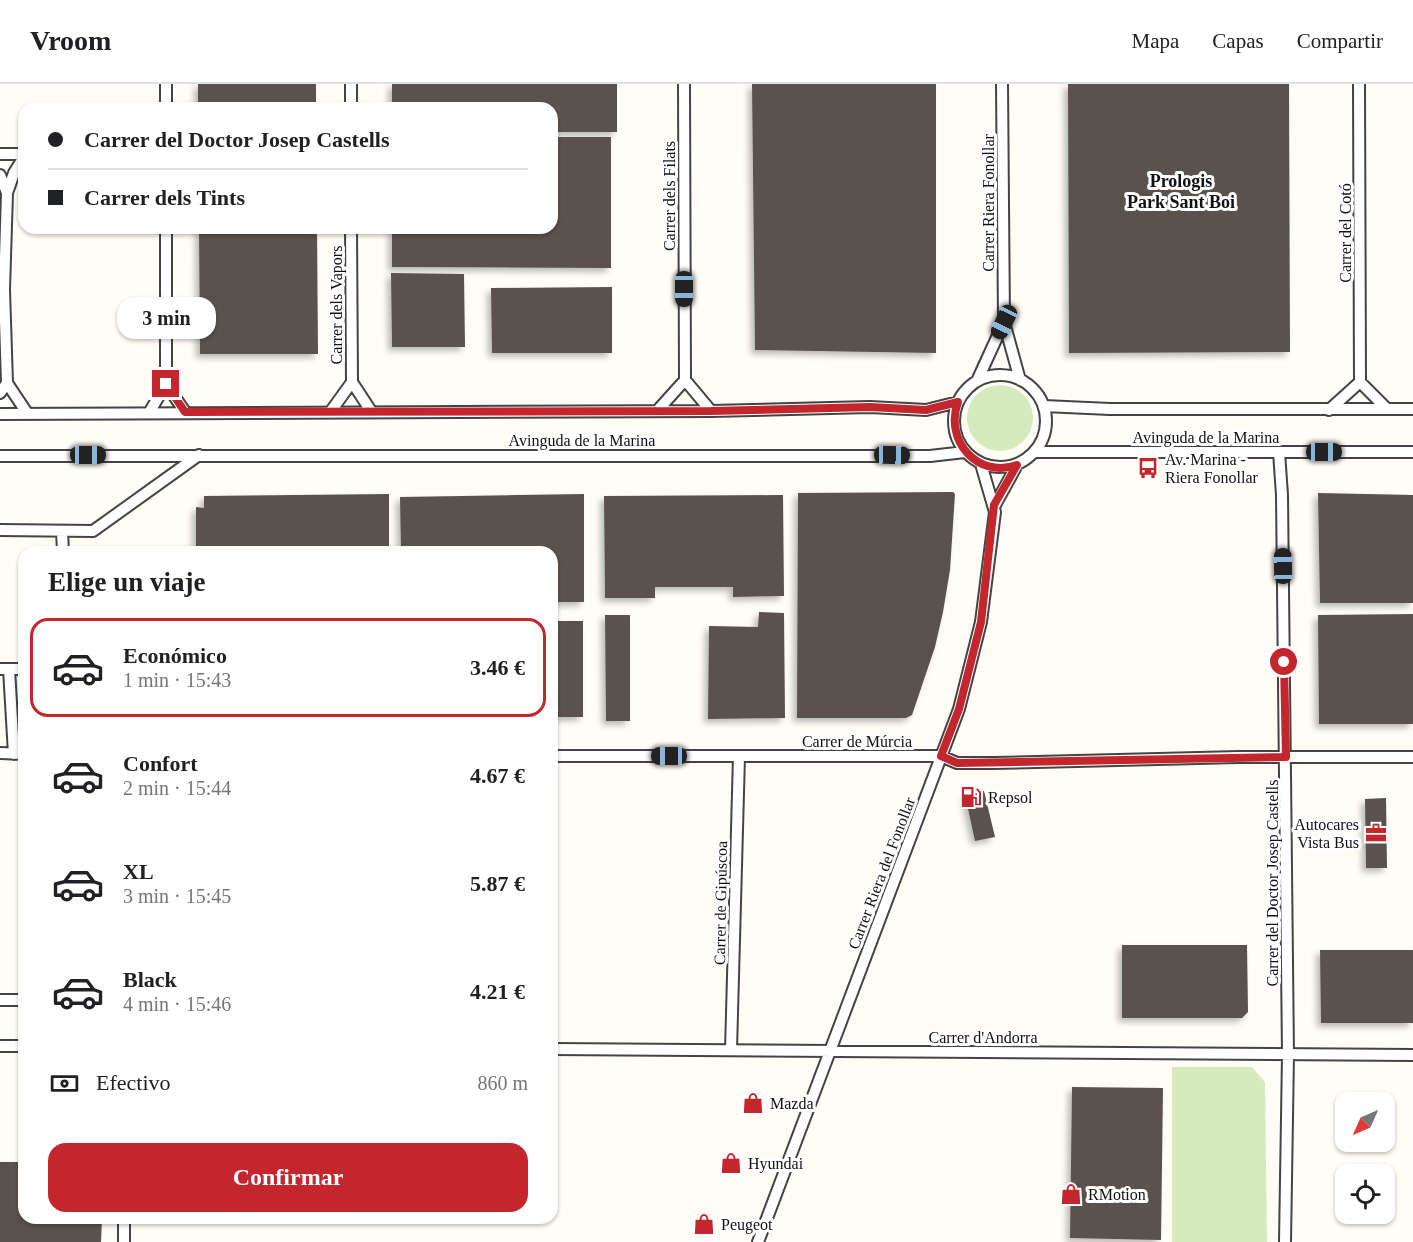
<!DOCTYPE html>
<html lang="es">
<meta charset="utf-8">
<style>
body{margin:0;font-family:"Times New Roman",serif;background:#f6f6f6;color:#202124;height:100vh;display:flex;flex-direction:column;font-size:22px;white-space:nowrap}
*{box-sizing:border-box;margin:0}
p{font-size:20px;color:#757577}
.icon{flex:none;width:33px;height:33px;fill:none;stroke:currentColor;stroke-width:2;stroke-linecap:round;stroke-linejoin:round}
.map{position:relative;flex:1;overflow:hidden}
.details{position:absolute;left:18px;top:462px;width:540px;height:678px;display:flex;flex-direction:column;background:#fff;border-radius:18px;box-shadow:0 2px 4px #0004}
.details>*{flex:none}
.banner{position:absolute;left:18px;top:18px;width:540px;height:132px;border-radius:18px;box-shadow:0 2px 4px #0004;display:grid;align-content:center;height:132px;padding:0 30px;background:#fff}
.needle{width:39px;rotate:225deg}
.fabs{position:absolute;left:1335px;top:1008px;display:grid;gap:12px}
.fabs a{display:grid;place-items:center;width:60px;height:60px;border-radius:12px;background:#fff;box-shadow:0 2px 4px #0004;font-size:30px}
.end{position:absolute;width:27px;height:27px;margin:-14px;border:8px solid #c4262e;background:#fff;box-shadow:0 0 0 3px #fff}
.from{border-radius:50%}
.bubble{position:absolute;height:42px;border-radius:18px;background:#fff;box-shadow:0 2px 4px #0004;font-size:20px;font-weight:800;line-height:42px;text-align:center}
.car{position:absolute;width:18px;height:36px;margin:-18px -9px;border-radius:8px;box-shadow:0 0 4px 2px #0007;background:linear-gradient(#222 24%,#8ab4d8 0 40%,#222 0 76%,#8ab4d8 0 86%,#222 0)}
.banner b{display:flex;align-items:center;gap:21px;height:57px;font-size:22px}
.banner b+b{border-top:2px solid #e0e0e0}
.banner i{width:15px;height:15px;background:#202124}
ul{padding:0;list-style:none}
li{display:flex;align-items:center;gap:18px;height:99px;margin:0 12px 9px;padding:0 18px;border:3px solid transparent;border-radius:18px}
li div{flex:1}
li b{display:block;font-size:22px}
li em{font-style:normal;font-weight:800}
li.on{border-color:#c4262e}
li>.icon{width:54px;height:54px;stroke-width:1.5}
h2{padding:0 30px;font-size:27px;line-height:72px}
.pay{display:flex;align-items:center;gap:15px;height:66px;padding:0 30px;font-size:22px}
.pay p{margin-inline-start:auto}
.primary-button{display:flex;gap:12px;margin-top:auto;padding:12px 30px}
.primary-button a{flex:1;height:69px;border-radius:18px;background:#c4262e;color:#fff;font-size:24px;font-weight:800;line-height:69px;text-align:center}
header{display:flex;align-items:center;gap:36px;box-sizing:border-box;height:84px;padding:0 30px;background:#fff;border-bottom:2px solid #e0e0e0}
header strong{font-size:28px}
nav{display:flex;gap:33px;margin-inline-start:auto;font-size:21px}
.map>svg:first-child{display:block}
.green{fill:#d5ebbd}
.building{fill:#5a524d;filter:url(#shadow)}
.lines{fill:none;stroke-linecap:round;stroke-linejoin:round}
.street-casing{stroke:#444;stroke-width:14}
.street{stroke:#fff;stroke-width:10}
.route{stroke:#c4262e;stroke-width:8}
.labels{text-anchor:middle;stroke-width:6;stroke-linejoin:round;paint-order:stroke}
.street-label{font-size:16px;fill:#111;stroke:#fff}
.poi-label{font-size:16px;fill:#111;stroke:#fff;text-anchor:start}
.neighbourhood-label{font-size:18px;font-weight:bold;fill:#111;stroke:#fff}
</style>
<header>
<strong>Vroom</strong>
<nav><a>Mapa</a><a>Capas</a><a>Compartir</a></nav>
</header>
<div class="map">
<svg width="1413" height="1158" viewBox="0 0 1413 1158">
<defs>
<filter id="shadow"><feDropShadow dx="-4" dy="4" stdDeviation="3" flood-color="#0004"/></filter>
</defs>
<rect width="100%" height="100%" fill="#fffdf5"/>
<path class="green" d="M967 334a33 33 0 1 1 66 0a33 33 0 1 1-66 0Z
M1172 983H1252L1265 998 1267 1158H1172Z"/>
<path class="building" d="M198 0H316V24H198Z
M392 0H617V48H552V24H392Z
M752 0H936V269L755 266Z
M1068 0H1289L1290 268 1069 269Z
M552 53H611V184L392 183V144H552Z
M199 144H317L318 270H200Z
M391 189 464 190 465 263H392Z
M612 203V269H492L491 204Z
M953 408 955 410 950 486 943 528 935 563 912 631 906 634H797L798 409Z
M1318 409 1413 411V519H1320Z
M389 410V468H196V423L204 424V412Z
M584 410V518H552V468H401L400 413Z
M783 411 784 512 733 513V503H655V514H605L604 412Z
M759 528 784 529 785 634 708 635 709 542 758 543Z
M1413 530V640H1319L1318 531Z
M605 531H630V637H606Z
M552 537H583V633H552Z
M984 707 995 753 975 757 965 711Z
M1386 714 1387 784H1366L1365 715Z
M1122 861H1247L1248 928 1242 934H1122Z
M1320 866H1413V939H1321Z
M1072 1003 1163 1004 1161 1156 1070 1154Z
M0 1078H24V1134H102L101 1158H0Z"/>
<g class="lines">
<defs>
<path id="street" d="M166 0V24
M351 0V24
M684 0 685 296 711 327
M1002 0 1004 238 1020 296
M1359 0 1360 298 1387 325
M0 70H24
M24 73 14 89 7 109 4 206 7 299 27 329
M0 91 7 109
M351 144 352 298 371 327
M954 337a46 46 0 1 1 92 0a46 46 0 1 1-92 0Z
M977 297 1004 238
M166 300 185 328
M0 309 7 299
M1044 322 1110 325H1413
M1329 326 1360 298
M331 327 352 298
M657 327 685 296
M149 329 166 300V144
M0 330 711 327 870 323 926 326 958 318
M1035 368H1413
M1279 368 1282 411 1288 971 1285 1158
M0 372H930L965 368
M995 421 1017 381
M0 446 93 447 199 371
M62 447 63 468
M0 585H24
M9 585 14 670
M0 669 24 670
M552 672H941L957 679H994L1239 673H1413
M0 916H24
M0 962H24
M552 965 1413 971
M731 966 739 672
M124 1158V1134
M758 1158 959 625 981 538 995 428 981 380"/>
</defs>
<use href="#street" class="street-casing"/>
<use href="#street" class="street"/>
</g>
<g class="lines">
<path class="route" d="M166 300 185 328 711 327 870 323 926 326 958 318C944 356 977 395 1017 381L994 421 981 538 959 625 941 672 957 679 1286 673 1284 578"/>
</g>
<defs>
<symbol id="bus-bare" viewBox="-9 -9 18 18"><path d="M-5-6H5V4H4V6H2V4H-2V6H-4V4H-5ZM-3.5-4V0h7V-4ZM-3.5 1.2v1.5H-2V1.2ZM2 1.2v1.5H3.5V1.2Z" fill="#c4262e" stroke="#fff" stroke-width="2.5" paint-order="stroke"/></symbol>
<symbol id="fuel-bare" viewBox="-9 -9 18 18"><path d="M-5.5-6h7V0h2V4h1.3V-2.5L3-4.5l.8-.8L6-3V5H2.5V1h-1V6h-7ZM-4.2-4.7v3.2H.2V-4.7Z" fill="#c4262e" stroke="#fff" stroke-width="2.5" paint-order="stroke"/></symbol>
<symbol id="office-bare" viewBox="-9 -9 18 18"><path d="M-6-3h4V-5.5h4V-3h4V5H-6ZM-1-4.5V-3h2v-1.5ZM-6 0V1H6V0Z" fill="#c4262e" stroke="#fff" stroke-width="2.5" paint-order="stroke"/></symbol>
<symbol id="shop-bare" viewBox="-9 -9 18 18"><path d="M-5-2.5h2.3a2.7 3.5 0 0 1 5.4 0H5L5.5 6h-11ZM-1.5-2.5h3a1.5 2.3 0 0 0-3 0Z" fill="#c4262e" stroke="#fff" stroke-width="2.5" paint-order="stroke"/></symbol>
</defs>
<g fill-rule="evenodd">
<use href="#bus-bare" x="1133" y="369" width="30" height="30"/>
<use href="#fuel-bare" x="956" y="698" width="30" height="30"/>
<use href="#office-bare" x="1361" y="734" width="30" height="30"/>
<use href="#shop-bare" x="738" y="1004" width="30" height="30"/>
<use href="#shop-bare" x="716" y="1064" width="30" height="30"/>
<use href="#shop-bare" x="1056" y="1095" width="30" height="30"/>
<use href="#shop-bare" x="689" y="1125" width="30" height="30"/>
</g>
<g class="labels">
<g class="street-label">
<text transform="translate(669 112) rotate(-90)" y="6">Carrer dels Filats</text>
<text transform="translate(988 119) rotate(-90)" y="6">Carrer Riera Fonollar</text>
<text transform="translate(1345 149) rotate(-90)" y="6">Carrer del Cotó</text>
<text transform="translate(336 221) rotate(-90)" y="6">Carrer dels Vapors</text>
<text x="1206" y="359">Avinguda de la Marina</text>
<text x="582" y="362">Avinguda de la Marina</text>
<text x="857" y="663">Carrer de Múrcia</text>
<text transform="translate(881 789) rotate(-69)" y="6">Carrer Riera del Fonollar</text>
<text transform="translate(1272 799) rotate(-90)" y="6">Carrer del Doctor Josep Castells</text>
<text transform="translate(720 819) rotate(-89)" y="6">Carrer de Gipúscoa</text>
<text x="983" y="959">Carrer d'Andorra</text>
</g>
<g class="poi-label">
<text x="1165" y="381">Av. Marina -<tspan x="1165" dy="18">Riera Fonollar</tspan></text>
<text x="988" y="719">Repsol</text>
<text x="1359" y="746" text-anchor="end">Autocares<tspan x="1359" dy="18">Vista Bus</tspan></text>
<text x="770" y="1025">Mazda</text>
<text x="748" y="1085">Hyundai</text>
<text x="1088" y="1116">RMotion</text>
<text x="721" y="1146">Peugeot</text>
</g>
<g class="neighbourhood-label">
<text x="1181" y="103">Prologis<tspan x="1181" dy="21">Park Sant Boi</tspan></text>
</g>
</g>
</svg>
<div class="fabs">
<a><svg class="needle" viewBox="-14 -14 28 28"><path d="M0-13l5 13h-10z" fill="#e53935"/><path d="M0 13l5-13h-10z" fill="#757577"/></svg></a>
<a><svg class="icon" aria-label="locate" viewBox="0 0 24 24"><circle cx="12" cy="12" r="6"/><path d="M12 2v4M12 18v4M2 12h4M18 12h4"/></svg></a>
</div>
<i class="end from" style="left:1284px;top:578px"></i>
<i class="end" style="left:166px;top:300px"></i>
<div class="bubble" style="left:117px;top:213px;width:99px">3 min</div>
<i class="car" style="left:684px;top:205px;rotate:180deg"></i>
<i class="car" style="left:1004px;top:238px;rotate:205deg"></i>
<i class="car" style="left:1324px;top:368px;rotate:90deg"></i>
<i class="car" style="left:88px;top:371px;rotate:90deg"></i>
<i class="car" style="left:892px;top:371px;rotate:91deg"></i>
<i class="car" style="left:1283px;top:482px;rotate:359deg"></i>
<i class="car" style="left:669px;top:672px;rotate:270deg"></i>
<div class="banner">
<b><i class="from"></i>Carrer del Doctor Josep Castells</b>
<b><i></i>Carrer dels Tints</b>
</div>
<section class="details">
<h2>Elige un viaje</h2>
<ul>
<li class="on"><svg class="icon" aria-label="car" viewBox="0 0 24 24"><path d="M5 17H2v-5l4-1 3-4h7l3 4 3 1v5h-3M9 17h6M6 11h13"/><circle cx="7" cy="17" r="2"/><circle cx="17" cy="17" r="2"/></svg><div><b>Económico</b><p>1 min · 15:43</p></div><em>3.46 €</em></li>
<li><svg class="icon" aria-label="car" viewBox="0 0 24 24"><path d="M5 17H2v-5l4-1 3-4h7l3 4 3 1v5h-3M9 17h6M6 11h13"/><circle cx="7" cy="17" r="2"/><circle cx="17" cy="17" r="2"/></svg><div><b>Confort</b><p>2 min · 15:44</p></div><em>4.67 €</em></li>
<li><svg class="icon" aria-label="car" viewBox="0 0 24 24"><path d="M5 17H2v-5l4-1 3-4h7l3 4 3 1v5h-3M9 17h6M6 11h13"/><circle cx="7" cy="17" r="2"/><circle cx="17" cy="17" r="2"/></svg><div><b>XL</b><p>3 min · 15:45</p></div><em>5.87 €</em></li>
<li><svg class="icon" aria-label="car" viewBox="0 0 24 24"><path d="M5 17H2v-5l4-1 3-4h7l3 4 3 1v5h-3M9 17h6M6 11h13"/><circle cx="7" cy="17" r="2"/><circle cx="17" cy="17" r="2"/></svg><div><b>Black</b><p>4 min · 15:46</p></div><em>4.21 €</em></li>
</ul>
<div class="pay"><svg class="icon" aria-label="cash" viewBox="0 0 24 24"><path d="M3 7h18v10H3z"/><circle cx="12" cy="12" r="2"/></svg>Efectivo<p>860 m</p></div>
<div class="primary-button"><a>Confirmar</a></div>
</section>
</div>
